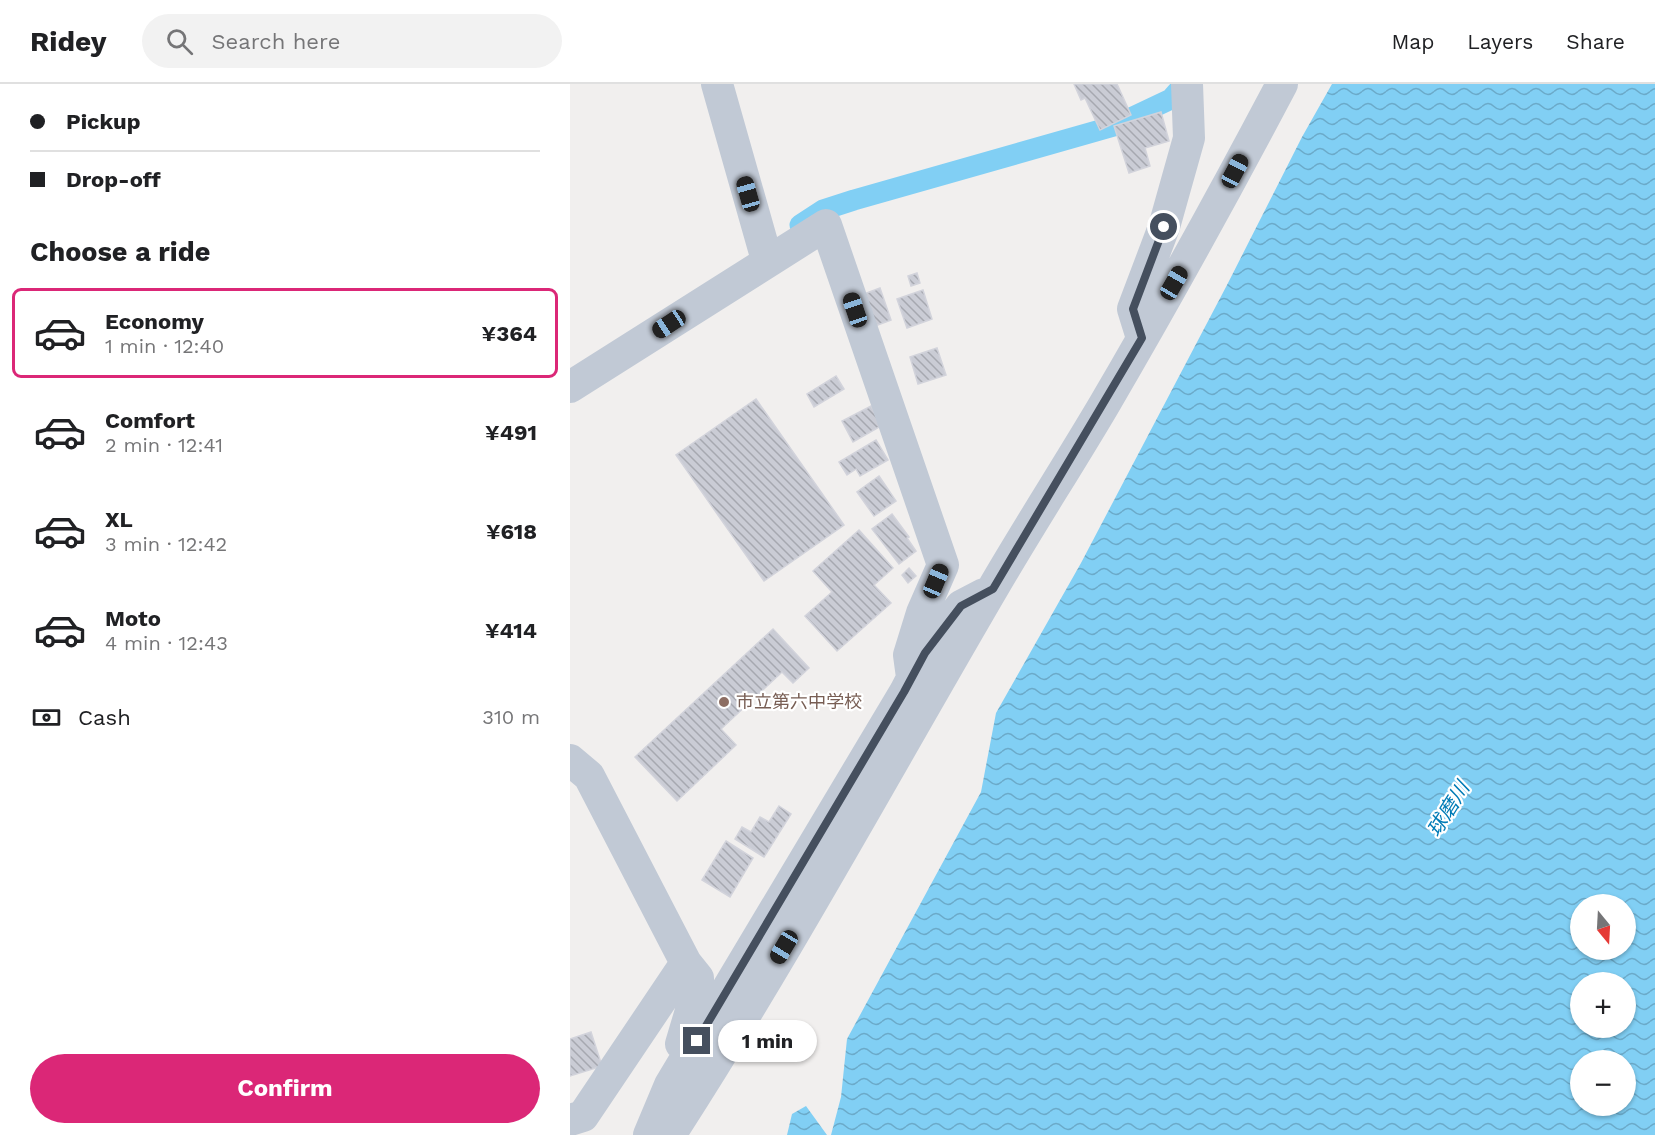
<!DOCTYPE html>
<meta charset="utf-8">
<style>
body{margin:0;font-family:"Work Sans","Noto Sans JP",sans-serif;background:#f2f2f2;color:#202124;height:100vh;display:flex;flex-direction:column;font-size:22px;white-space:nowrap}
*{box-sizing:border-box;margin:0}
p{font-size:20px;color:#757577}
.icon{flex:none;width:33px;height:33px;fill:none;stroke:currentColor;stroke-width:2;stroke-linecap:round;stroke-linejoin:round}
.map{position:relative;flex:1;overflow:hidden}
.details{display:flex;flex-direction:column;background:#fff;width:570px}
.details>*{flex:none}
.top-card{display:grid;align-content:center;height:132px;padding:0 30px;background:#fff}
.needle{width:39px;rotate:162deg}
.buttons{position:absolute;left:1000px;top:810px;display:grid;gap:12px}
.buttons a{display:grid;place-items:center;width:66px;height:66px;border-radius:50%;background:#fff;box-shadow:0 2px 4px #0004;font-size:30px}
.end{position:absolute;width:27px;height:27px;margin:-14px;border:8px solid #454f5e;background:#fff;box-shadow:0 0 0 3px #fff}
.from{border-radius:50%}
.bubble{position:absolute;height:42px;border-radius:21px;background:#fff;box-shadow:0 2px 4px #0004;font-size:20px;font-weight:700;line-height:42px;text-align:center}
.car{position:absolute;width:18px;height:36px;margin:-18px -9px;border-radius:8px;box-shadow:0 0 4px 2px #0007;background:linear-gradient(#222 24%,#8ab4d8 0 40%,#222 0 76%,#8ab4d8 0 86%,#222 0)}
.top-card b{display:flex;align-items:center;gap:21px;height:57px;font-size:22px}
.top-card b+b{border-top:2px solid #e0e0e0}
.top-card i{width:15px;height:15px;background:#202124}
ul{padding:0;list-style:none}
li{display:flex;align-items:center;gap:18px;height:90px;margin:0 12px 9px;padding:0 18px;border:3px solid transparent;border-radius:9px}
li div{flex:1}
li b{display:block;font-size:22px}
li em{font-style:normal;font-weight:700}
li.on{border-color:#db2777}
li>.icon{width:54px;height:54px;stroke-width:1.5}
h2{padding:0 30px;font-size:27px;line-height:72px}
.pay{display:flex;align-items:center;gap:15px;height:66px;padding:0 30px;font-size:22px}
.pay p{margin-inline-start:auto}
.action{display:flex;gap:12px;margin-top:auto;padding:12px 30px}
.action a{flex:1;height:69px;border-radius:36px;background:#db2777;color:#fff;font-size:24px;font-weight:700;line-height:69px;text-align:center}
header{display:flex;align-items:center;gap:36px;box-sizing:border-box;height:84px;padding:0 30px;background:#fff;border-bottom:2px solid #e0e0e0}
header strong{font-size:28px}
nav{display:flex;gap:33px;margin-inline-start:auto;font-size:21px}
.search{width:420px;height:54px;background:#f2f2f2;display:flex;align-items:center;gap:15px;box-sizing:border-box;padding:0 21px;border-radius:33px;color:#757577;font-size:22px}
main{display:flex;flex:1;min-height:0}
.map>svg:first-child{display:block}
.water{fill:url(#water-waves);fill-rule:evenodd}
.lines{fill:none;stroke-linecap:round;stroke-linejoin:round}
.canal{stroke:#81cff4;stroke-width:21}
.building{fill:url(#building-back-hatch);stroke:#d2d3db;stroke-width:1.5}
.minor{stroke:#c1c9d5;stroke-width:32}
.route{stroke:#454f5e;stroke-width:8}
.education-dot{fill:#8d6e63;stroke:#fff;stroke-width:2}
.labels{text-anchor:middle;stroke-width:4.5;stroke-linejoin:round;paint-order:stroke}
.education-label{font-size:18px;fill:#785e54;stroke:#fff;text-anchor:start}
.water-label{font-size:20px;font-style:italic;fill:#007bb6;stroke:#fff}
</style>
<header>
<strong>Ridey</strong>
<div class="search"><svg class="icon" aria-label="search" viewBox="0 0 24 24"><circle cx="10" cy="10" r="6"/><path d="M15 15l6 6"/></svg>Search here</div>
<nav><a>Map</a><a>Layers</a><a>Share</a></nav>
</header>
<main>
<section class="details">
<div class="top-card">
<b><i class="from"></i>Pickup</b>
<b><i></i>Drop-off</b>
</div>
<h2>Choose a ride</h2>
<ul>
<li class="on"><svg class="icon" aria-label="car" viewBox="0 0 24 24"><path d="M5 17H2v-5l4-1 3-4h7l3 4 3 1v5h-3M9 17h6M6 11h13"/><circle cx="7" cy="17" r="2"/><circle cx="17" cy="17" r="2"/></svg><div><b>Economy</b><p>1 min · 12:40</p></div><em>¥364</em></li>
<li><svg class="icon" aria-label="car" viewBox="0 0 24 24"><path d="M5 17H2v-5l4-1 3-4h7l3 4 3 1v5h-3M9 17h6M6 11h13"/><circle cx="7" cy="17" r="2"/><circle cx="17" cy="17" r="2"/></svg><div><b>Comfort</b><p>2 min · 12:41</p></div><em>¥491</em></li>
<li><svg class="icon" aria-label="car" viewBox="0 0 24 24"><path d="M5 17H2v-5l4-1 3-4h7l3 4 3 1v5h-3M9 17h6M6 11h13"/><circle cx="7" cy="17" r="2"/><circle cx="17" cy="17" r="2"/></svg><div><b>XL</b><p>3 min · 12:42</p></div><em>¥618</em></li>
<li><svg class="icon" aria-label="car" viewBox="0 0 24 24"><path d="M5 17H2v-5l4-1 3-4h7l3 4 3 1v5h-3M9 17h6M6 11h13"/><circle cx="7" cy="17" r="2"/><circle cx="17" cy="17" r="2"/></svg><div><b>Moto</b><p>4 min · 12:43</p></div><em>¥414</em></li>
</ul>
<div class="pay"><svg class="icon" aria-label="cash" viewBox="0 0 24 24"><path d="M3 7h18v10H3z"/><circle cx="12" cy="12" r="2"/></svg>Cash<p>310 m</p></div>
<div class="action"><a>Confirm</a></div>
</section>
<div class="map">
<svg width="1085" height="1051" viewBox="0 0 1085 1051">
<defs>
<pattern id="water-waves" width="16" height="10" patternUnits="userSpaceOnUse" patternTransform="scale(1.5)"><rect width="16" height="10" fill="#81cff4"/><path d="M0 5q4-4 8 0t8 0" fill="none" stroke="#6baac9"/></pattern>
<pattern id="building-back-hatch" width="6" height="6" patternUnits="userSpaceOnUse" patternTransform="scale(1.5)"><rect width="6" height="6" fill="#caccd5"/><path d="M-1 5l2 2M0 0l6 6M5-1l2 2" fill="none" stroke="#a6a8b0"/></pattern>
</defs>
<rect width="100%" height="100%" fill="#f1efee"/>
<path class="water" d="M762 0H1085V1051H261L271 1013 277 955 411 708 426 629 511 479 657 201 732 53ZM1011 820H1056V866H1011ZM1011 898H1056V944H1011ZM1011 976H1056V1022H1011Z
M236 1022 257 1051H217L222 1030Z"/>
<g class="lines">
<path class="canal" d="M230 141 253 126 284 116 544 42 601 15 614 0"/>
</g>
<path class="building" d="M504 0H547L561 31 530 46 515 14 511 16Z
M591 28 599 57 575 64 580 82 559 89 544 42Z
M347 189 350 199 341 202 338 192Z
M310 204 321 236 305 242 294 210Z
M353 206 362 235 337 244 327 215Z
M367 264 376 291 348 300 340 273Z
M266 292 274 305 244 323 237 310Z
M186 315 274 441 194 497 106 371Z
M301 322 311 342 283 358 272 337Z
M306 356 318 376 290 392 286 385 277 391 269 378Z
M309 392 326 417 304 432 287 408Z
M322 430 339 453 337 454 346 467 329 480 302 445Z
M289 446 323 484 304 501 321 519 267 567 235 532 262 508 243 487Z
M339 484 346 492 338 499 332 491Z
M203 545 239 584 223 599 212 588 151 645 166 661 107 717 65 673Z
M209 722 221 730 194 773 165 755 172 743 181 748 190 733 199 738Z
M156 757 183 774 160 813 132 796Z
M21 948 32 982 0 992V955Z"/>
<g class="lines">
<path class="minor" d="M147 0 197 176
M572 254 563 225 594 143 619 54 617 0
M0 303 256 141 373 481 352 529 339 571 342 593
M0 676 19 692 116 879 128 894V903L111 960
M0 1036 13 1032 116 879
M79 1051 100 1001 335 608 355 569 391 522 414 510
M100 1051C215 873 316 687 423 504 459 442 498 382 534 321 596 215 655 108 712 0"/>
</g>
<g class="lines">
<path class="route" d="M127 957 334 608 355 569 391 522 423 505 572 254 563 225 594 143"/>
</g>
<circle class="education-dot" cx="154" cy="618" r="6"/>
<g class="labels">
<g class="education-label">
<text x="166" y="624">市立第六中学校</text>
</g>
<g class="water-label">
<text transform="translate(878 725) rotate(-58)" y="7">球磨川</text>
</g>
</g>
</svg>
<div class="buttons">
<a><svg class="needle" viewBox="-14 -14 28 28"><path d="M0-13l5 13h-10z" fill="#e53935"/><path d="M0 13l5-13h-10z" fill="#757577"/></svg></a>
<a>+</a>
<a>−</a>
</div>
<i class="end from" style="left:594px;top:143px"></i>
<i class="end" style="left:127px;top:957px"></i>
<div class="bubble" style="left:148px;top:936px;width:99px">1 min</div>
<i class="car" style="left:665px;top:87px;rotate:28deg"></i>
<i class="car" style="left:178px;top:110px;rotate:344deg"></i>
<i class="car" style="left:604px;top:199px;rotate:30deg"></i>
<i class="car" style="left:285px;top:226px;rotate:341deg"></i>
<i class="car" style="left:99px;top:240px;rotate:237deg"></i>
<i class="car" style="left:366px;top:497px;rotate:23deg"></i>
<i class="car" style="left:214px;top:863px;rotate:211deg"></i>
</div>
</main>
